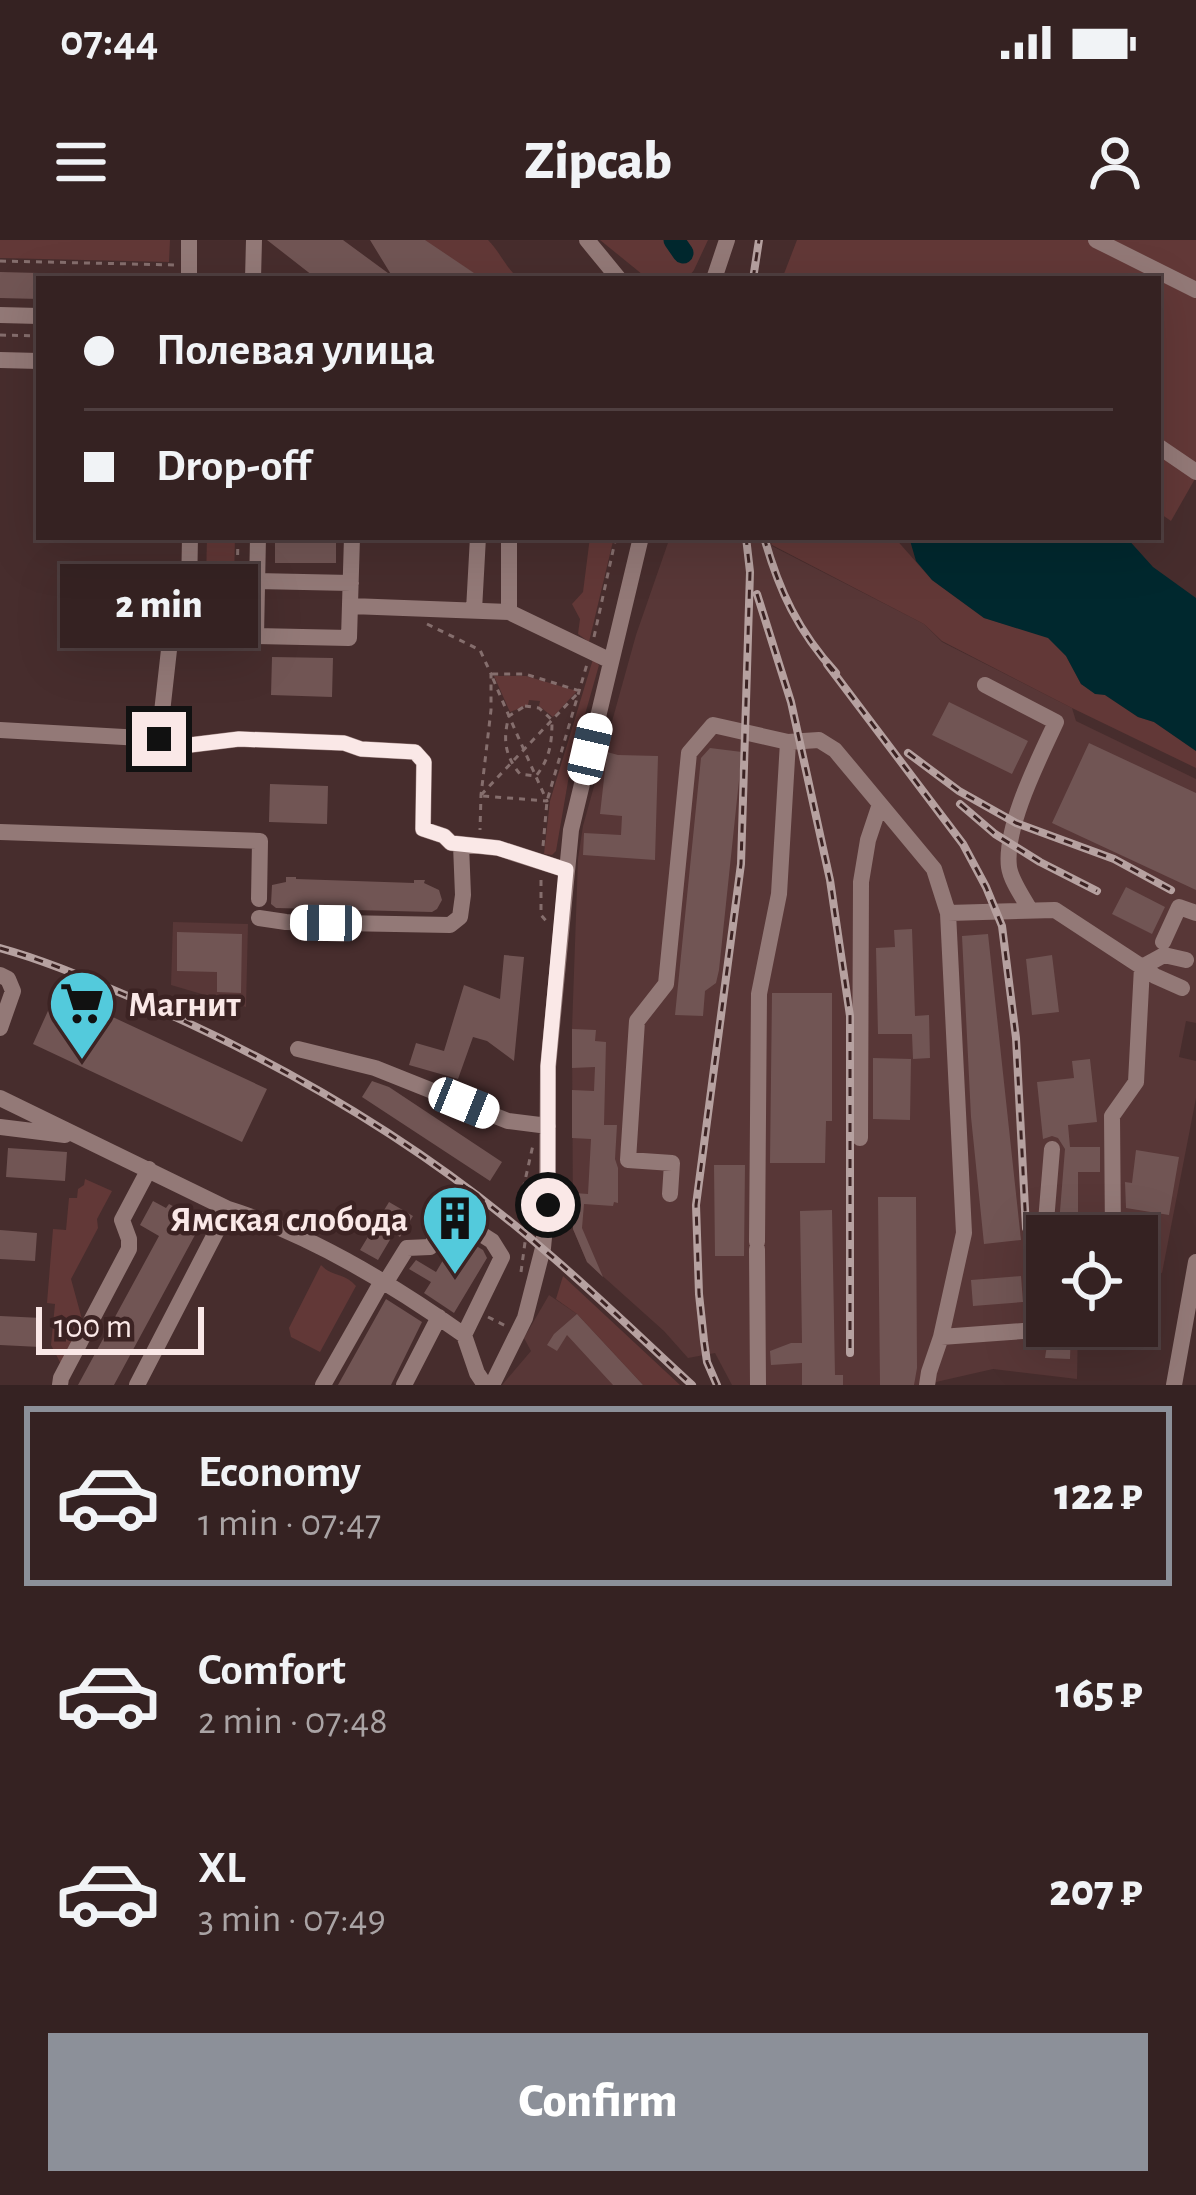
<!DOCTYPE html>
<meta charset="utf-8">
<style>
body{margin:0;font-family:"Alegreya Sans",sans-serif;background:#3d2a2a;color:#f1f3f6;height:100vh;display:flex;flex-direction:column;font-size:45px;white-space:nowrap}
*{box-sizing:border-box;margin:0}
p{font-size:39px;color:#aaa4a5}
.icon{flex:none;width:66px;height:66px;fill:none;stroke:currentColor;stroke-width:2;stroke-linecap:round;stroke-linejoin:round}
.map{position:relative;height:1145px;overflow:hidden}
.sheet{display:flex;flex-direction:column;background:#352222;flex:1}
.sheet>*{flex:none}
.top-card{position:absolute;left:36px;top:36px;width:1125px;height:264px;border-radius:0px;box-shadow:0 12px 48px #0002,0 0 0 3px #4f3f40;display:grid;align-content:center;height:264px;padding:0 48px;background:#352222}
.fabs{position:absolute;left:1026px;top:975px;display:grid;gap:24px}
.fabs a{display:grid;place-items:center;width:132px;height:132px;border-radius:0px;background:#352222;box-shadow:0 12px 48px #0002,0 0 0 3px #4f3f40;font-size:60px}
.scale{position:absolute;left:36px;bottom:30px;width:168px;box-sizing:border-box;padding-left:12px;border:6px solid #fae8e7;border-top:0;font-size:33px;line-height:42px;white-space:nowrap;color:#fae8e7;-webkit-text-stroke:9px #3c2323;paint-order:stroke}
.end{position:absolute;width:54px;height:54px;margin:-27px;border:15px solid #fae8e7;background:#111;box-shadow:0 0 0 6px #111}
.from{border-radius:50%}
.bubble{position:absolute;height:84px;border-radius:0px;background:#352222;box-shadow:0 12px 48px #0002,0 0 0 3px #4f3f40;font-size:39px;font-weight:800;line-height:84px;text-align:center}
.car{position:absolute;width:36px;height:72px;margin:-36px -18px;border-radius:15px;box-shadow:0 0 9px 3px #0007;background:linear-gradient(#fff 24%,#345 0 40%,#fff 0 76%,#345 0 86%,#fff 0)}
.top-card b{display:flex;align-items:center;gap:42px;height:114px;font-size:45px}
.top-card b+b{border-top:3px solid #4f3f40}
.top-card i{width:30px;height:30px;background:#f1f3f6}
ul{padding:21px 0 0;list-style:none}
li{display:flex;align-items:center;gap:36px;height:180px;margin:0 24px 18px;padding:0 24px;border:6px solid transparent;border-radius:0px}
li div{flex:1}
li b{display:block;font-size:45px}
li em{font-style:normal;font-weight:800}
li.current{border-color:#8c9099}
li>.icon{width:108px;height:108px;stroke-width:1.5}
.cta{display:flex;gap:24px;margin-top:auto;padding:24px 48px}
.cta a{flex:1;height:138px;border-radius:0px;background:#8c9099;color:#fff;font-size:48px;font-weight:800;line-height:138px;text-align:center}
.status{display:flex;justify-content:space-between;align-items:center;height:84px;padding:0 60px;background:#352222;direction:ltr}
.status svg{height:33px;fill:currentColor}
header{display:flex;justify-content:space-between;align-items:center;height:156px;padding:0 48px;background:#352222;font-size:54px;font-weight:800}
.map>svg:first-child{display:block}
.built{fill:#583737}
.green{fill:#623837}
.water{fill:#00282e}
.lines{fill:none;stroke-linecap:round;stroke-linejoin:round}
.river{stroke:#00282e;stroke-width:21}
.building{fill:#715554}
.path{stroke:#856e6d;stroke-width:3;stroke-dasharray:6 6;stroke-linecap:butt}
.minor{stroke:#937977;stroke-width:16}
.rail-casing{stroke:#b6a1a0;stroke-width:8}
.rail{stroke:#3c2323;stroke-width:3;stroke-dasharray:9;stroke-linecap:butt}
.route{stroke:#fae8e7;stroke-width:15}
.labels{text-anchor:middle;stroke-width:9;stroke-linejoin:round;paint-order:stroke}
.poi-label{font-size:36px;font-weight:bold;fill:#fae8e7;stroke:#3c2323;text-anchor:start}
</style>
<div class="status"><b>07:44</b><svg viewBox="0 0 49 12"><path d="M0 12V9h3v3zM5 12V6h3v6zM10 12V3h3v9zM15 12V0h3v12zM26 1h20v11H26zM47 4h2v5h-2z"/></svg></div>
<header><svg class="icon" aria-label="menu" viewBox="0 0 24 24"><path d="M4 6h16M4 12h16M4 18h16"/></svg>Zipcab<svg class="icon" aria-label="person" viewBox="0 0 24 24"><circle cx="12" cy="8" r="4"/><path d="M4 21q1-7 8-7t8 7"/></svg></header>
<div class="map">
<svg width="1196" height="1145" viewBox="0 0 1196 1145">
<rect width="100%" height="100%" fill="#472d2d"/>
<path class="built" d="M670 297H770L772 306 924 384 942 402 1072 468 1076 481 1196 539V783L1186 781 1179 817 1196 821V858L1162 1033 1137 1028V996H1047V1086H1078L1077 1139 993 1129 936 1142 935 1145H732L715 1113 688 1118 664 1091 587 1022 573 989 572 789 578 619 583 586 636 395Z
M173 682 248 684 246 767 171 745Z
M549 1055 577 1074 643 1145H502L531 1111 524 1098Z"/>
<path class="green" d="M0 0H170L169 22 0 18Z
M422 0H488C500 12 506 28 519 39H483Z
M600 0H666L671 4 678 0H708L694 30 687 39H648Z
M797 0H1196V237L1171 281 1158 272V39H782Z
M207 297H235L233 385 205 384Z
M590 297H614L589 402 578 394 580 379 572 364 583 352Z
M770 297H894L932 340 984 378 1048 397 1066 416 1081 444 1105 455 1138 477 1154 482 1196 511V528L1072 468 942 401 924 384 772 305Z
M593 419 599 425 571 524 556 611 552 615 544 614 550 561Z
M494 436H526L577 451 553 477 539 466 540 461 529 460 528 465 510 472Z
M85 939 112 951 97 979 98 988 71 1039 83 1083 61 1124 51 1105 55 1064 47 1063 53 989 66 990 69 958H77L78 949 84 945Z
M321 1025C333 1038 344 1032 356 1046L320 1112 291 1097 289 1088Z
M563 1036 680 1145H643L577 1074 556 1059Z"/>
<path class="water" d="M909 297H1126L1153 327 1196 358V511L1154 482 1138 477 1105 455 1095 454 1081 444 1066 416 1048 398 984 378 932 340 916 321Z"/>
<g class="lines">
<path class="river" d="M674 0 683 13"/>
</g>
<path class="building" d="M267 0H343L392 36 370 0H425L483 39H317Z
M0 32 39 33V59L0 58Z
M275 297H336V323H275Z
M272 417 333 418 332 457 271 455Z
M949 462 1028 501 1012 534 932 495Z
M1089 503 1196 553V650L1052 583Z
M710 508 742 512 719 730 716 743 705 751 703 776 675 775 701 518Z
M607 512 618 515 658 516 655 620 583 615 584 593 621 595 622 576 600 574Z
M270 544 328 546 327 584 269 582Z
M286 637H296V639L414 643V640H425L424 643 439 650 442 660 437 669 432 672 276 668 271 664 272 645 286 642Z
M1126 647 1165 667 1152 694 1112 674Z
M912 689 915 776 929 775 930 818 913 819 912 794H878L876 708 895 707 894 690Z
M177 692 242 694 241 753 217 752V732L177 731Z
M988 694 1021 1000 984 1004 971 877 962 696Z
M504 715 524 717 514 821 487 801 473 797 458 839 409 825 416 803 444 811 464 745 500 759Z
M1052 715 1059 772 1032 775 1026 719Z
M57 751 267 849 242 902 33 804Z
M772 753H832V881H826L825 923H770Z
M572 789 596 790 595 801 606 802 604 885H617L615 919 618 928V963L614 962 613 966 584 964 582 988 603 1037 587 1022 573 989 574 953 588 954 591 899 572 898V850L594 851 595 827 572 828Z
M873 818 911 819 910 880 873 879Z
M1090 819 1097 882 1068 885 1070 907H1100V932H1078V996H1058L1065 909 1058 898 1052 896 1043 899 1037 842 1074 838 1072 821Z
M372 841 389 847 502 922 490 941 362 857Z
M8 908 67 912 65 941 6 937Z
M1136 910 1179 917 1169 975 1126 968 1125 942 1132 943Z
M714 925H745L744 1016H715Z
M878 957H916L917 1128 914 1145H880Z
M153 961 166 968 169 964 202 982 114 1145H78L159 996 140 985Z
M389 962 413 976 400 997 394 993 378 1020 360 1010Z
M832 970 835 1135H843V1145H802V1123L771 1125 770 1111 791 1103H802L800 971Z
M0 990 37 993 35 1021 0 1019Z
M458 995 483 1010 487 1018 454 1073 424 1053 431 1042 409 1029 416 1020 436 1032Z
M1021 1036 1023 1062 973 1066 971 1040Z
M386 1059 422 1082 391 1145H338Z
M577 1074 643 1145H613L567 1095 557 1111 547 1105 554 1094Z
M0 1076 42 1078 40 1107 0 1105Z
M1050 1086H1071L1070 1119 1045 1118Z"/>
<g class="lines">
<path class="path" d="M0 21 176 25
M0 95 39 96
M238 297 236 389H243
M201 361 200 389H235
M427 384 480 410 491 434V470L481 555 480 590
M594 397 616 297
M525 466 539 468 552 480C552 503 550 518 536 536L520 534C504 515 503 498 509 476Z
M481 555C514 520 547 485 580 451L525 434H491C509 477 528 519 547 561L483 556
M543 606 547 561 587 424
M541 640V675L547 682
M521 1032 526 995 522 954 533 905
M488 1077 506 1086"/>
<path class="minor" d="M587 0 619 39
M1096 0 1196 50
M189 39V0
M253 39 254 0
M714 39 727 0
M0 75 39 76
M0 120 39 121
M1158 206 1196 232
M258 297 256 396 349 398 352 297
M256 341 351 343
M351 366 509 372 611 421
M474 370 478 297
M509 372V297
M985 445 1056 482C1039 519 1004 587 1009 627 1011 641 1023 657 1030 670
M0 490 159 499 190 505 239 499 344 503 361 509 415 512 424 522 423 589 444 596 451 603 498 608 566 630
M159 499 171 392 189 351 190 297
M0 592 260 601 259 659
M948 673 1055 670 1142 727 1136 842 1112 876 1113 996
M259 678 286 682 450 685 460 677 463 655 461 605
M1163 702 1179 667 1196 673
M0 735 8 739 13 751 0 788
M1182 748 1155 736 1142 727 1164 715 1186 720
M298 809 375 828 508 881 548 886
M0 858 228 969 137 1145
M0 887 65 895
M860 898 861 642 868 600 880 564 934 629 948 673 964 993 941 1097 929 1132 927 1145
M670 954 672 923 628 920 637 781 666 744 689 513 713 485 788 502 819 500 835 510 880 564
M228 969C309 994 395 1046 464 1095
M757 1002 759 754 779 654 788 502
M757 1009 758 1145
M384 1045 407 1008 430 1007 444 987 459 980 492 1001 502 1017 464 1095 477 1133 485 1145
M941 1097 1037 1090 1052 909
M60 1145 61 1138 129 1009V999L122 980 149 929
M323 1145 381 1043
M404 1145 439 1077
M492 1145 525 1078 543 1008 547 965 548 827 571 590 641 297
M1174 1145 1196 1022"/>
<defs>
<path id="rail" d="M753 39 759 0
M764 297C779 351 798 391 836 433
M757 354 791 462 830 640 850 776V1113
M827 424 963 604 986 647 1002 686 1016 798 1026 988
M908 513 959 551 1016 583 1114 619 1171 650
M960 564 995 594 1040 622 1097 651
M0 708C48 721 92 741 137 760 283 823 423 905 543 1009 594 1052 643 1100 692 1145
M717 1145 707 1122 704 1101 699 1054 696 965 741 624 750 332 746 297"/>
</defs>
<use href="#rail" class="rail-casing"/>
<use href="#rail" class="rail"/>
</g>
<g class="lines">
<path class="route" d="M159 499 190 505 239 499 344 503 361 509 415 512 424 522 423 589 444 596 451 603 498 608 566 630 548 826V965"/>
</g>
<defs>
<symbol id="supermarket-pin" viewBox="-11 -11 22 30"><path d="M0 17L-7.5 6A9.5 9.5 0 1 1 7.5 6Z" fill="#53cadc" stroke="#3c2323"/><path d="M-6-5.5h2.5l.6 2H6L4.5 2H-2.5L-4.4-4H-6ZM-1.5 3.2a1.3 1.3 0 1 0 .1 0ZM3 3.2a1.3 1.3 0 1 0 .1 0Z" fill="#111"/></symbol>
<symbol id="building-pin" viewBox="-11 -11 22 30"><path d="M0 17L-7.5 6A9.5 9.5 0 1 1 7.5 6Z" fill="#53cadc" stroke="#3c2323"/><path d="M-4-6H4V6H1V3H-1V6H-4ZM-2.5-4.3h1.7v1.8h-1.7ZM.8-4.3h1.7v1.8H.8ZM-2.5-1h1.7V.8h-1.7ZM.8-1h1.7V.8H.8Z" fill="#111"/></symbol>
</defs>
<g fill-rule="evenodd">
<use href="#supermarket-pin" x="44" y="725" width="76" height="104"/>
<use href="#building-pin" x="417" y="940" width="76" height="104"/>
</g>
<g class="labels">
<g class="poi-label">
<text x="128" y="776">Магнит</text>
<text x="408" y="991" text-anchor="end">Ямская слобода</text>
</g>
</g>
</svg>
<div class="fabs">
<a><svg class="icon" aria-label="locate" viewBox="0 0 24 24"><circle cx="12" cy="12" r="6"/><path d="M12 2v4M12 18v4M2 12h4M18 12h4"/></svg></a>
</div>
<div class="scale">100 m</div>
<i class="end from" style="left:548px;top:965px"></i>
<i class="end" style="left:159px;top:499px"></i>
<div class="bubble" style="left:60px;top:324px;width:198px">2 min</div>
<i class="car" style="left:590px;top:509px;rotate:13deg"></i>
<i class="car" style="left:326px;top:683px;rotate:271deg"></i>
<i class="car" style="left:464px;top:863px;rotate:112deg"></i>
<div class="top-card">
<b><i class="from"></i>Полевая улица</b>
<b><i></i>Drop-off</b>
</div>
</div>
<section class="sheet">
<ul>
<li class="current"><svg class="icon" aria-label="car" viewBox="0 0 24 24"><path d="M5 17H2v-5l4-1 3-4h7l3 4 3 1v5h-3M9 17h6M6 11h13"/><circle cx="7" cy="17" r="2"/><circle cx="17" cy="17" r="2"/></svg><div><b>Economy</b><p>1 min · 07:47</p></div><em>122 ₽</em></li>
<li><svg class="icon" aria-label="car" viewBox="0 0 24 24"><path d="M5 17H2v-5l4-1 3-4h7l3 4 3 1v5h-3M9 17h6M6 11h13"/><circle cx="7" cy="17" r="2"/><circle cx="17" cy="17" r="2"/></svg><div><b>Comfort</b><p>2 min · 07:48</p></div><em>165 ₽</em></li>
<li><svg class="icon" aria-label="car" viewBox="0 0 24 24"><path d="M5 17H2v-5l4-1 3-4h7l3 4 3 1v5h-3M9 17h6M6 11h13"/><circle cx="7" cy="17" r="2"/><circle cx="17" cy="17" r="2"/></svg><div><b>XL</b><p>3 min · 07:49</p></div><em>207 ₽</em></li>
</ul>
<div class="cta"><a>Confirm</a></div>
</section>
